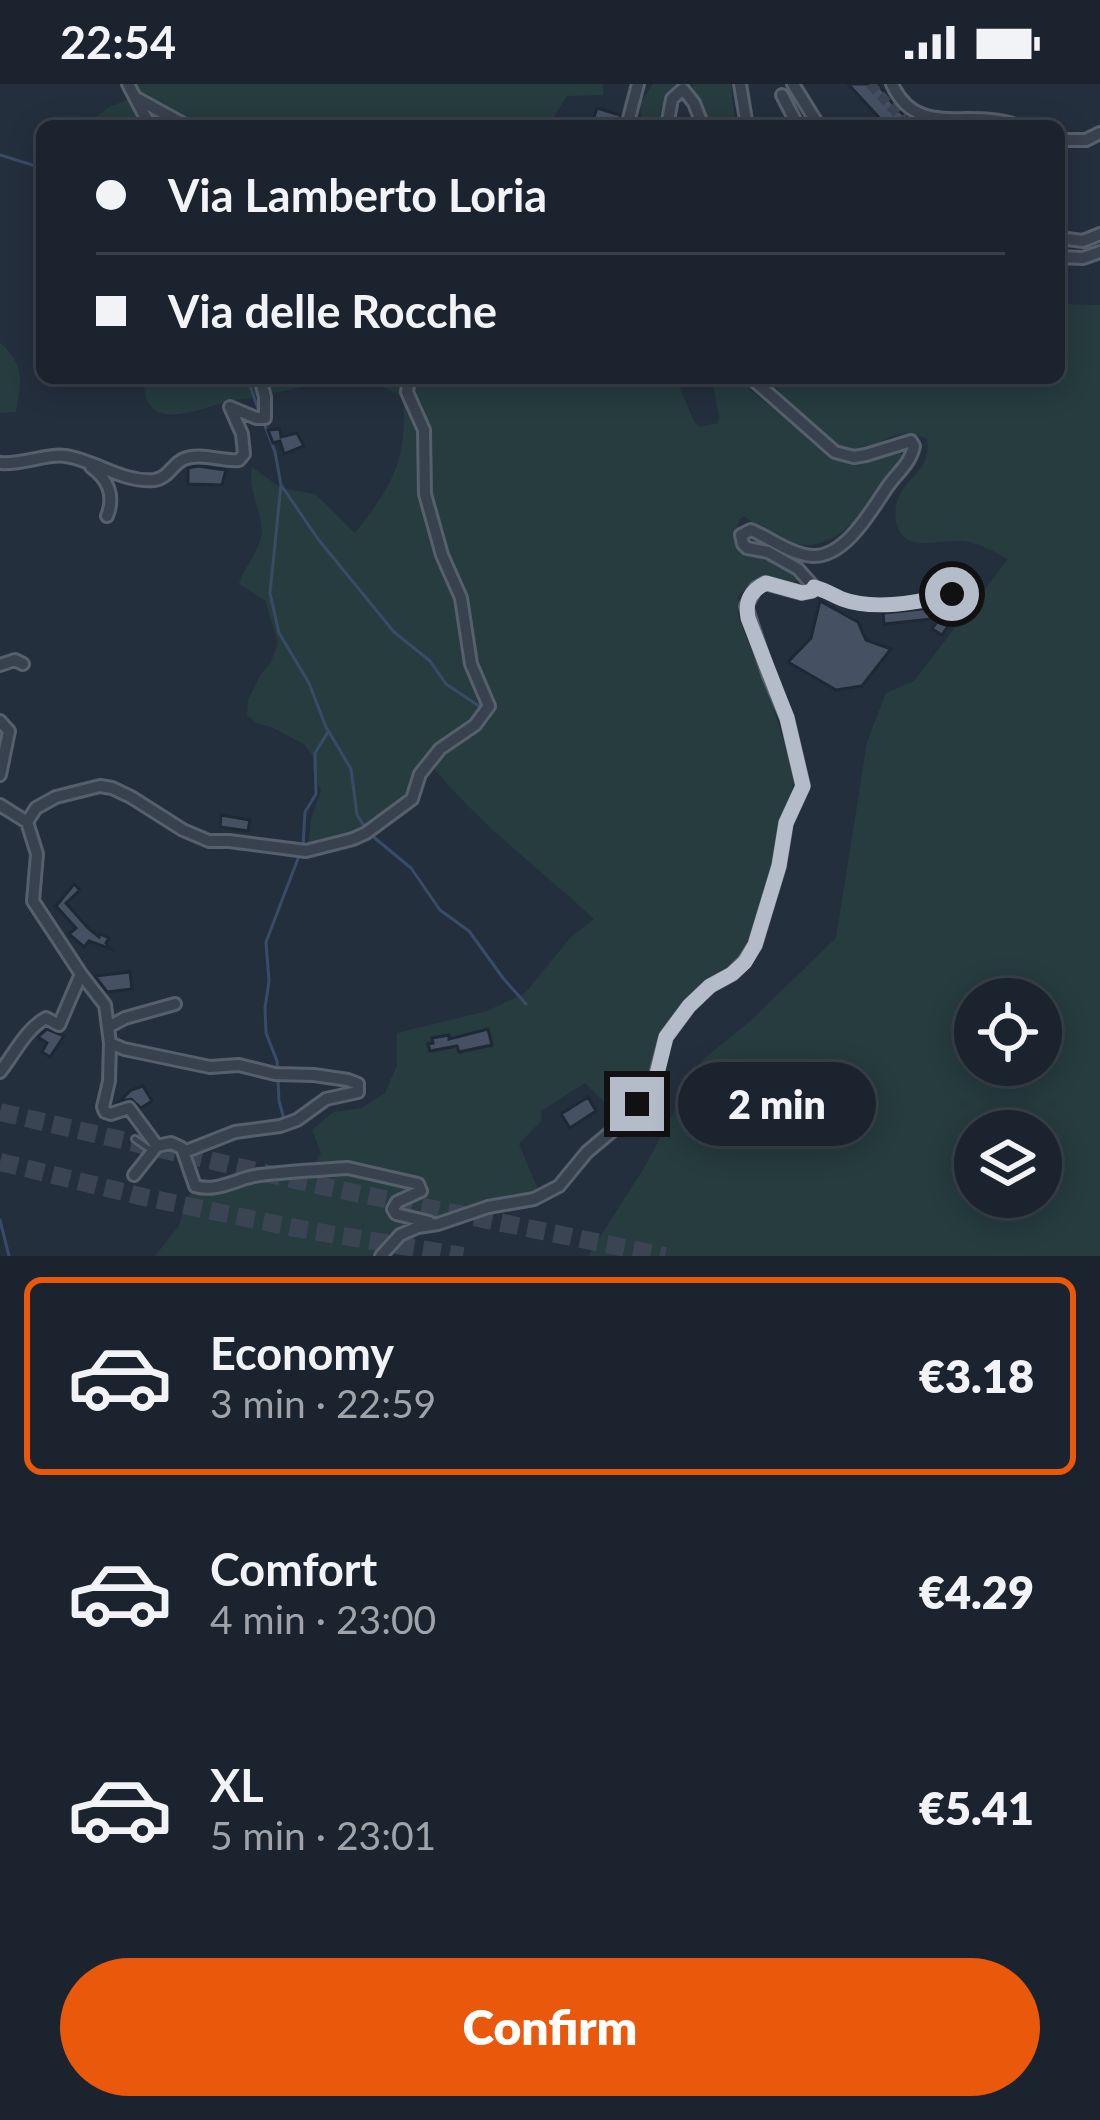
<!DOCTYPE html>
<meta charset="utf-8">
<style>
body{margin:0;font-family:Lato,sans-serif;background:#282f3a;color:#f1f3f6;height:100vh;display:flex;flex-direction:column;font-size:45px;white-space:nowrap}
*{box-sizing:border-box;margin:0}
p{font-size:39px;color:#a0a4aa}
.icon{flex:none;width:66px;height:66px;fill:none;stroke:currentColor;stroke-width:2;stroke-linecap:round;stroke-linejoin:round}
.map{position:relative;height:1172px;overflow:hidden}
.side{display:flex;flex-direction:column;background:#1b232e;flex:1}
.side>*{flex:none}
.top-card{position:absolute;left:36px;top:36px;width:1029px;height:264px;border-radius:18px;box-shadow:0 6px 30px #0003,0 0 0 3px #39404a;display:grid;align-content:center;height:264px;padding:0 60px;background:#1b232e}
.fabs{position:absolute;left:954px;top:894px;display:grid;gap:24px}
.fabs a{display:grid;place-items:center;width:108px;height:108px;border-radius:50%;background:#1b232e;box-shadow:0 6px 30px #0003,0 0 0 3px #39404a;font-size:60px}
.end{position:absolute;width:54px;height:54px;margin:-27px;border:15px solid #b4bcc9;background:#111;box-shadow:0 0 0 6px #111}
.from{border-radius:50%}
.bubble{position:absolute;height:84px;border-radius:42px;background:#1b232e;box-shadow:0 6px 30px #0003,0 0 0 3px #39404a;font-size:39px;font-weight:800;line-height:84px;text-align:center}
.top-card b{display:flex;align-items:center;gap:42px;height:114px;font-size:45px}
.top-card b+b{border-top:3px solid #39404a}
.top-card i{width:30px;height:30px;background:#f1f3f6}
ul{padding:21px 0 0;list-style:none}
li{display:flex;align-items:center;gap:36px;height:198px;margin:0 24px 18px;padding:0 36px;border:6px solid transparent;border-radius:18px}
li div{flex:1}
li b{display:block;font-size:45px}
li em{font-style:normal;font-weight:800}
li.active{border-color:#ea580c}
li>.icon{width:108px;height:108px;stroke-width:1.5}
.action{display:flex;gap:24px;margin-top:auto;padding:24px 60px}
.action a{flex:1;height:138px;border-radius:72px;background:#ea580c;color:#fff;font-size:48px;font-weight:800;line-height:138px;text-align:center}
.status{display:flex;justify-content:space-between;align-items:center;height:84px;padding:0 60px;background:#1b232e;direction:ltr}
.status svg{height:33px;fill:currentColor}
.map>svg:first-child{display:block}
.green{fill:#263c3f;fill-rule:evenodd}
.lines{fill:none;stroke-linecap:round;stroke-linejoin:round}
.stream{stroke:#394c67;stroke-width:3}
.building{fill:#455162;stroke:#1f2835;stroke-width:3}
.street-tunnel{stroke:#3a4453;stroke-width:10;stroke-dasharray:10 5;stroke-linecap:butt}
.highway-tunnel{stroke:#3a4453;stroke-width:18;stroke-dasharray:18 9;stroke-linecap:butt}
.lane-casing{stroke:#565f6c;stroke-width:10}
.street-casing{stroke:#565f6c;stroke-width:16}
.lane{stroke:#38414e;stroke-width:4.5}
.street{stroke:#38414e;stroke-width:10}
.route{stroke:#b4bcc9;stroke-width:15}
</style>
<div class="status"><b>22:54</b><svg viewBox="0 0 49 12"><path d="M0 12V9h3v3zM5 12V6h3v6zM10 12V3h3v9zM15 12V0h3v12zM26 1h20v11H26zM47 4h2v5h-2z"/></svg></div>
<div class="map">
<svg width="1100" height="1172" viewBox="0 0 1100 1172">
<rect width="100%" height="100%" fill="#242f3e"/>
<path class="green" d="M136 0H603V11L567 12 552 36 551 42H85L107 24 141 10Z
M653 0H677L661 23 658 42H642L640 19Z
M692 0H731L734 29 739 42H707Z
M1059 220 1100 221V1172H588L644 1084 702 976 747 940 836 854 867 658 886 609 914 597 1008 475C995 468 979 459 964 457 940 454 906 471 897 441 895 434 895 430 896 422 902 392 932 390 927 355 893 339 885 363 855 366 832 368 780 314 771 294H1059ZM975 915H1041V981H975ZM975 1047H1041V1113H975Z
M0 259C26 282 21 297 16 328L0 329Z
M148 294H676L694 338 700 343 718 339 719 332 713 302 693 294H741L750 306 835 373C864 384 873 378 899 366L902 372C883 403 843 470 798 460 784 457 769 446 755 441L744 432 739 436 735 455 741 467 781 480 800 495 794 498C770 491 754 494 738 513L739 535 766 598 795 696 780 742 772 794 751 859 740 877 698 906 668 942 646 1002 619 1033 585 999 541 1027 542 1036 519 1060 539 1108 408 1141C394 1150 387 1165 371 1172H155L178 1143 194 1099 208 1097 215 1099 313 1081 321 1069 312 1046 333 1028 362 1024 385 1009 397 981V949L487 927 525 909 571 853 594 835C537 782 474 737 427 675 420 689 414 707 403 718 377 745 344 754 308 762L311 735 321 707 313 687V672L304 660 271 643 256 639 247 631 248 616 261 590 271 578 278 559 265 516 239 500C244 484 257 470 261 453 266 435 247 410 252 383L281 404 315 410 355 449C392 402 408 375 403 314 361 281 295 306 247 315 215 314 143 361 144 296Z"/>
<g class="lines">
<path class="stream" d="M0 71 42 84
M247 294 260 330
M264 339 275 368 281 401 318 455 394 548 430 577 446 600 479 622
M281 401 270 509 279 549 309 599 326 643 351 685 357 731 365 743
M371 751 411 784 440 826 469 847 503 894 526 920
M303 763 305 728 316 710 315 669 328 648
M284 1035 279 1017 277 977 266 949 265 924 269 897 266 858 299 772
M0 1136 9 1172"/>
</g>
<path class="building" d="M848 0H878L896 24 917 42H887Z
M597 24 620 31 617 42H591Z
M280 345 281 353 297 349 304 362 284 370 280 357 273 359 268 346Z
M198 382 226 386 222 401 188 400V384Z
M820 517 858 538 866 556 891 565 862 602 836 606 788 578 811 554Z
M947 523 957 529 942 551 932 545Z
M931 524 932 535 884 540 883 529Z
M221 731 250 736 248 747 220 743Z
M74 800 80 806 66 819 88 844 99 853 100 850 109 854 106 859 111 865 89 857 84 863 69 850 76 844 56 822Z
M130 888 132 905 107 908 95 892Z
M47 945 64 952 50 973 42 968 47 959 38 953Z
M488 945 492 961 459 968 457 962 430 967 428 960 433 959 432 954 449 951V955Z
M143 1002 152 1017 141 1024 131 1015 120 1017 131 1006Z
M588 1013 596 1027 570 1044 561 1030Z"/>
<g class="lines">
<path class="street-tunnel" d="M870 0 909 42"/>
<path class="highway-tunnel" d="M0 1028 321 1102 665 1172
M0 1078 144 1113 295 1144 463 1172"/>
<defs>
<path id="lane" d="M814 503C824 507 833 511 842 515 874 527 921 518 953 510
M135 1055 152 1067"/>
<path id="street" d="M128 0 150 42
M740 0 747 42
M793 0 819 42
M892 0C917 56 970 23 1018 42
M782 11 798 42
M138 15 187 42
M627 42 638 0
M667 42 672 15 683 5 694 19 703 42
M1059 56H1086L1100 49
M1059 154 1083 157 1100 150
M1059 173 1083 174 1100 168
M0 379C22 381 49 369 65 372 95 376 123 399 154 396 169 394 172 380 184 375 201 368 222 378 239 376L244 370 242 350 230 323 256 334H265V313L260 294
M91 383C108 395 115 412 107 432
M0 581 15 576 23 580
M0 637 9 647 0 691
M0 721 27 738 37 770 33 817 81 890 105 921 110 959 109 997 103 1023 105 1028 111 1030 129 1024 157 1062
M27 738 36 724 56 713 100 702 112 704 131 713 183 746 209 757H229L306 767 353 755 366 749 412 715 420 690 440 665 475 641 489 622 471 580 461 514 442 471 425 410 424 346 407 308 409 294
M110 942 125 934 175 920
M110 959 124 965 210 983 239 981 275 990 314 991 348 996 358 1000V1008L326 1015 297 1036 280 1042 235 1048 184 1068
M0 988C15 969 25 946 46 934L59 941 81 890
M134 1091 157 1062 171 1059 182 1064 195 1102C218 1109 237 1094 260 1091 289 1087 319 1086 348 1084L418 1100 421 1107 397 1118 393 1125 396 1130 429 1138
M381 1172 400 1151 418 1143 438 1140 488 1123 534 1115 559 1102 587 1068 612 1047 649 1005 655 994 666 953 689 922 710 902 732 890 744 878 755 861 779 782 786 739 803 702 787 634 769 592 746 522 756 504 765 499 802 509 812 507 814 503 798 485 768 468 747 464 743 460 741 451 751 446C770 454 791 471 813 472 846 473 872 425 888 402 898 388 910 380 914 362L911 357 866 371 854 373 835 368 751 294"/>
</defs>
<use href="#lane" class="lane-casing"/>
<use href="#street" class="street-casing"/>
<use href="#lane" class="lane"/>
<use href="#street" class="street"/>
</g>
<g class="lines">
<path class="route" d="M637 1020 656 994 666 953 689 922 710 902 732 890 745 878 755 861 779 782 786 739 803 702 787 634 748 534C745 517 750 507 766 499L802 509 812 507 814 503C825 506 833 511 842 515 874 527 921 518 952 510"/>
</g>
</svg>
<div class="fabs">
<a><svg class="icon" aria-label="locate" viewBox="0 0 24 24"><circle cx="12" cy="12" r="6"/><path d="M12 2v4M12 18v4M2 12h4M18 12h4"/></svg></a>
<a><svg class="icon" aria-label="layers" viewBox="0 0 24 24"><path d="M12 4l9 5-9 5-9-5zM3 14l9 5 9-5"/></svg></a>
</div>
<i class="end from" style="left:952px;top:510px"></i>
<i class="end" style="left:637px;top:1020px"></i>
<div class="bubble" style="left:678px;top:978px;width:198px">2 min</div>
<div class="top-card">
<b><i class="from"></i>Via Lamberto Loria</b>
<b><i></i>Via delle Rocche</b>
</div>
</div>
<section class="side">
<ul>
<li class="active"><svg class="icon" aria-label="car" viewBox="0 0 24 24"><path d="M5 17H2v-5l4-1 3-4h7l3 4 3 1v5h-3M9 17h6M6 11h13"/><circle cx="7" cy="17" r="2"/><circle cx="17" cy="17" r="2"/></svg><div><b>Economy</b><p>3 min · 22:59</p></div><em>€3.18</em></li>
<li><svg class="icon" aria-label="car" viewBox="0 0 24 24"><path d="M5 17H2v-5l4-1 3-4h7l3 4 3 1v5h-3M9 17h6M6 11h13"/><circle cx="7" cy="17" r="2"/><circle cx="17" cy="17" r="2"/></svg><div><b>Comfort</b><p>4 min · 23:00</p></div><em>€4.29</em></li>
<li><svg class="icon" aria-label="car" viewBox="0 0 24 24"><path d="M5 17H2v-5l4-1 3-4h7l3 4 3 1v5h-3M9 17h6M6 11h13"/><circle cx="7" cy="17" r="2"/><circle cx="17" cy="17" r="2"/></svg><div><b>XL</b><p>5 min · 23:01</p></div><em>€5.41</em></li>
</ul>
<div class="action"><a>Confirm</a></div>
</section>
